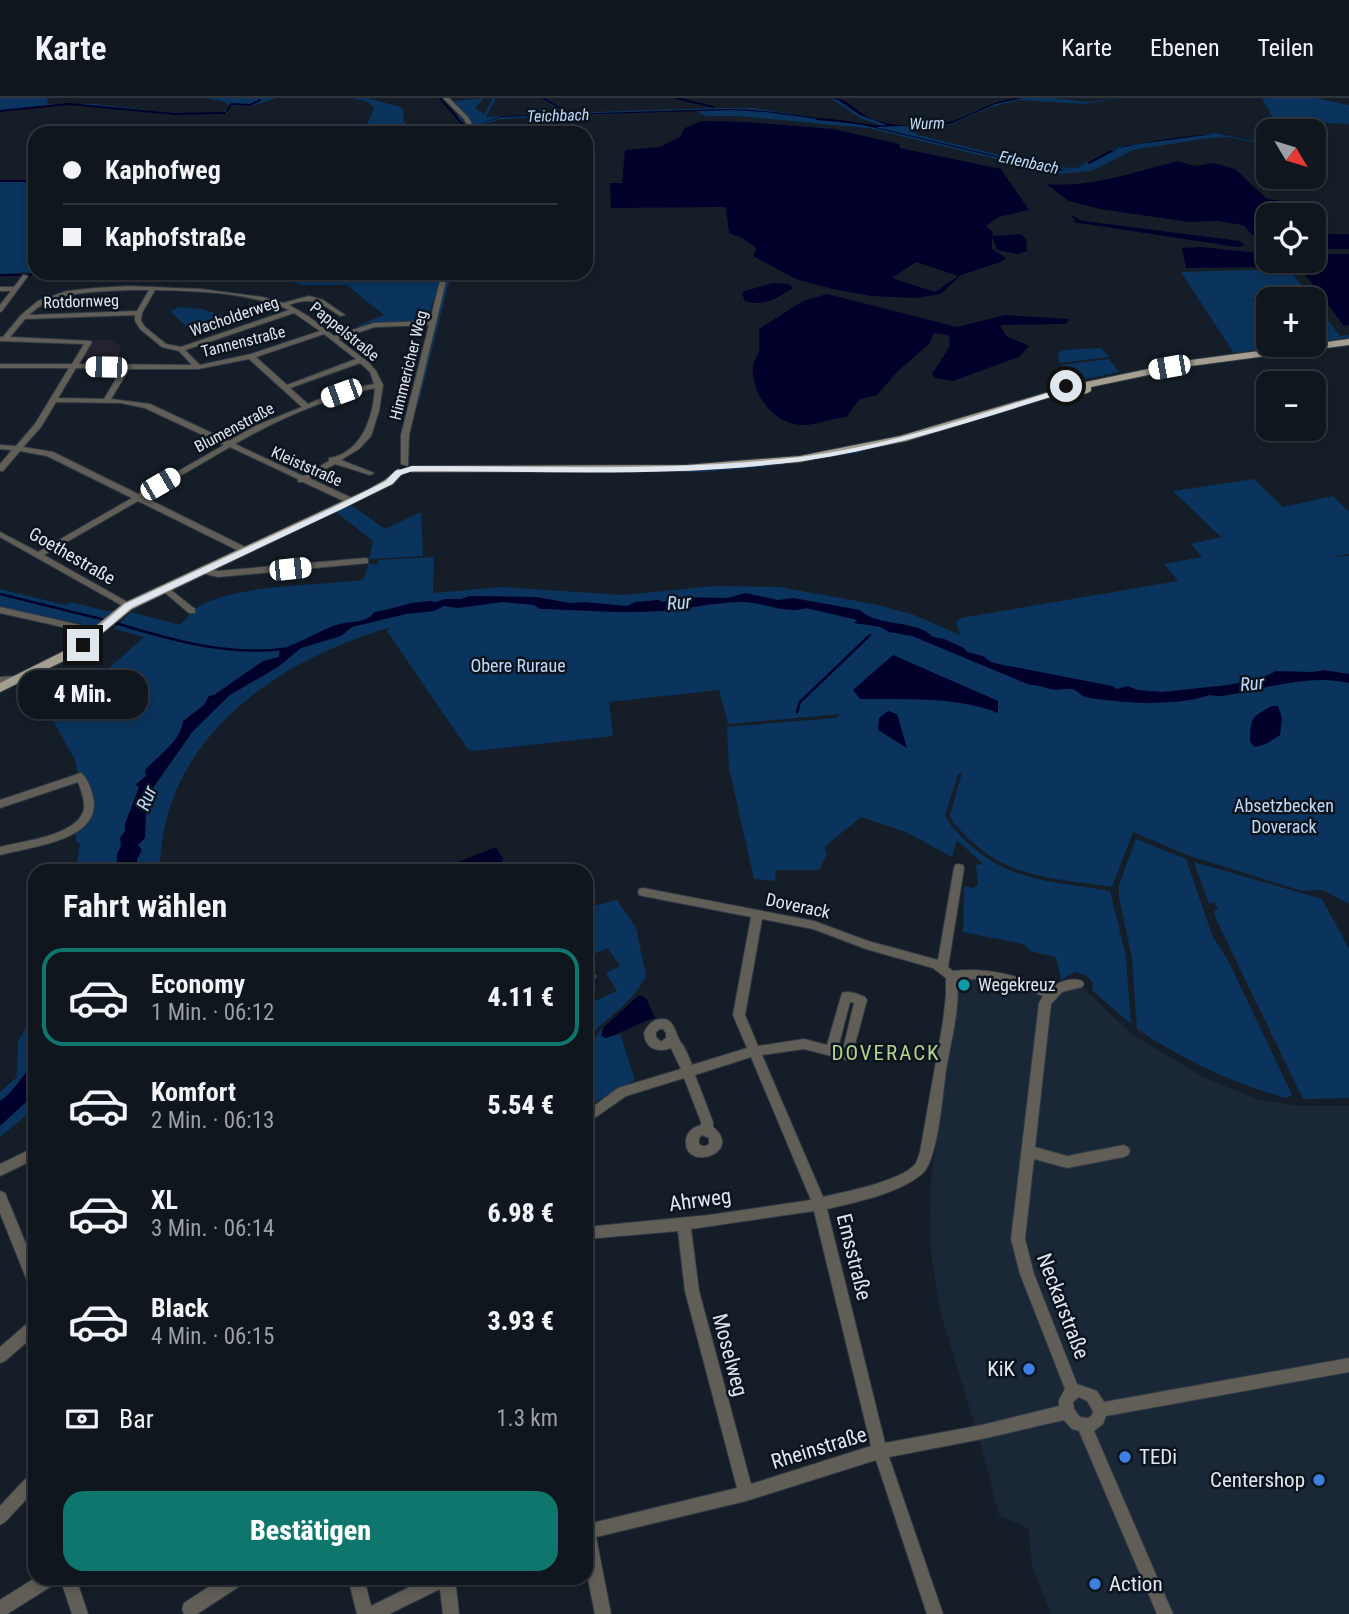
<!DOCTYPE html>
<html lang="de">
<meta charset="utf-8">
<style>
body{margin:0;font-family:"Roboto Condensed",sans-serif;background:#191f27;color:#f1f3f6;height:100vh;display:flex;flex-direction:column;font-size:26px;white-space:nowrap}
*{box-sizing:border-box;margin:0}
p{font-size:23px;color:#9c9fa4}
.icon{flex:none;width:38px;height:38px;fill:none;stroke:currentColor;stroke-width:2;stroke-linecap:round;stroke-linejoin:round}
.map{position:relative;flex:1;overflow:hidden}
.drawer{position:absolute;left:28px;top:766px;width:565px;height:721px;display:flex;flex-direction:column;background:#10161e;border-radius:21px;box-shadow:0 4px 10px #0003,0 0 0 2px #30353c}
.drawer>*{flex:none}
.banner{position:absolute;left:28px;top:28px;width:565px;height:154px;border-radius:21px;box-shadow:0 4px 10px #0003,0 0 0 2px #30353c;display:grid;align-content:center;height:154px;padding:0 35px;background:#10161e}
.needle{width:46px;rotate:128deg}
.tools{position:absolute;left:1256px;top:21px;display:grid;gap:14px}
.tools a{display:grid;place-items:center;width:70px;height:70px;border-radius:14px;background:#10161e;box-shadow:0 4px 10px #0003,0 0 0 2px #30353c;font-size:35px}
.end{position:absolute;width:32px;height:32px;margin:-16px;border:9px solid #e0e6ee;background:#111;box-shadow:0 0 0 4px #111}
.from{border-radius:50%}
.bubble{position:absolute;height:49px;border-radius:21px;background:#10161e;box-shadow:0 4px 10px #0003,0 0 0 2px #30353c;font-size:23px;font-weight:800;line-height:49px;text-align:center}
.car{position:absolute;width:21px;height:42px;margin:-21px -10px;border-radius:9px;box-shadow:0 0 5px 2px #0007;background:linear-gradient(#fff 24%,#345 0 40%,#fff 0 76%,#345 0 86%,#fff 0)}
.banner b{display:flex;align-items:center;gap:24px;height:66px;font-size:26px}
.banner b+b{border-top:2px solid #30353c}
.banner i{width:18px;height:18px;background:#f1f3f6}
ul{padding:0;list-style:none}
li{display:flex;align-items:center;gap:21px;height:98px;margin:0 14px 10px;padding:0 21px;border:4px solid transparent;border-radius:21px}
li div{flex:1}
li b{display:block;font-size:26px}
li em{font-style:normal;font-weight:800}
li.current{border-color:#0f766e}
li>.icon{width:63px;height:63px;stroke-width:1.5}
h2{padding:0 35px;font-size:32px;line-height:84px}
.pay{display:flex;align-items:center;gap:18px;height:77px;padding:0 35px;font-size:26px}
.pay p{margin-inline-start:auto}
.primary-button{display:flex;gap:14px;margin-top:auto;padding:14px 35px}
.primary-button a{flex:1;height:80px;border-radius:21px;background:#0f766e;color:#fff;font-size:28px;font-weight:800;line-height:80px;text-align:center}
header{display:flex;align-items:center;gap:42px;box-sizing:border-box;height:98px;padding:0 35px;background:#10161e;border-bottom:2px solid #30353c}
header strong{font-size:33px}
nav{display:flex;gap:38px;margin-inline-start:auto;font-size:24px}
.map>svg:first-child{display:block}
.built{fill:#1a2736}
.education{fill:#262131}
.green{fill:#0a345d}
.water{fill:#00002a;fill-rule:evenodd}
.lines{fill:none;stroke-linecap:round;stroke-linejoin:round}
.stream-far1{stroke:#00002a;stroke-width:2}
.stream{stroke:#00002a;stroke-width:2.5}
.river{fill:#00002a;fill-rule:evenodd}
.minor-casing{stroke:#313a44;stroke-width:2}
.major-casing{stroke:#313a44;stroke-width:2}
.minor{fill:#605e57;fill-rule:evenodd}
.major{fill:#a49f91;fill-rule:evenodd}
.route{fill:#e0e6ee}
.culture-dot{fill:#0f9aa8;stroke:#0c151f;stroke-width:2.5}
.shop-dot{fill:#3f7fe0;stroke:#0c151f;stroke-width:2.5}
.labels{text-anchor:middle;stroke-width:5;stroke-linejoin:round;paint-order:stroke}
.far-water-label{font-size:16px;font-style:italic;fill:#bfdaf9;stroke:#0c151f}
.far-street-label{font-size:16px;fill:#e0e6ee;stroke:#0c151f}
.street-label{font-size:18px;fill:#e0e6ee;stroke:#0c151f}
.park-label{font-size:18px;fill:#bfdaf9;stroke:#0c151f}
.poi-label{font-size:18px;fill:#e0e6ee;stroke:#0c151f;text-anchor:start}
.water-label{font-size:19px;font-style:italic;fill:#bfdaf9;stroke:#0c151f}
.quarter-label{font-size:21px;letter-spacing:2px;fill:#b7d38b;stroke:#0c151f}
.near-street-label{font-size:21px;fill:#e0e6ee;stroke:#0c151f}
.near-poi-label{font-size:21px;fill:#e0e6ee;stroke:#0c151f;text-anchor:end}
</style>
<header>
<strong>Karte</strong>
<nav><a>Karte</a><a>Ebenen</a><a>Teilen</a></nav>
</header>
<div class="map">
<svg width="1349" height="1516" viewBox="0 0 1349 1516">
<rect width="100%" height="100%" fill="#151e28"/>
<path class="built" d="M959 878 1048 894 1076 884 1133 937 1205 980 1257 1001 1296 1008H1349V1516H1051L1033 1472 1028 1430 999 1417 981 1348 942 1220 931 1158 930 1092Z"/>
<path class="education" d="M95 242H111L122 250 116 261H104L102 264 82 261Z"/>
<path class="green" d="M0 0H48L47 6H94L181 16 224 14 229 9 226 4 205 0H277L252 8H231L226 16 173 17 66 6 0 13Z
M353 0H367L400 9 404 13 403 23C419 37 444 31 464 29L457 18H460L470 35H364L374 10 368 4Z
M449 0 454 3 484 0 475 10 484 16 493 0H496L486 19 564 15 541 0H546L568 15 712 10 673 0H679L714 10H753L872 28 880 27 860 20 830 0 843 4 860 17 889 27 913 29 950 26 995 6 1022 0H1054L1088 4 1120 0 1085 6 1018 2 991 9 949 27 910 30 918 37 1048 69 1075 70 1119 49 1214 35 1266 45 1269 48 1230 39 1208 40 1133 52 1091 73 1059 76 868 30 738 18H706L695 12 499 21 476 30 475 35 470 20Z
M1262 0H1316L1349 7V26L1274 22Z
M0 82 35 83V127H28L35 128V174L0 176Z
M1289 171 1312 201H1252L1269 229V247H1293L1234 255 1181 174Z
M37 175H440V178L442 175 430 222 436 193 427 224 383 225 360 230 359 227 384 217 347 187H301L289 183 293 176 27 178Z
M536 175 453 178 448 188 419 304 417 303 447 176Z
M1314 204 1340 238 1349 237V240L1323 243 1316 241Z
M178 209 202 211 224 218 186 228 171 214Z
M1101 250 1109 259 1060 265 1058 255 1063 252Z
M1109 261 1119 274 1085 281 1061 267Z
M859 353 863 354 763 369 700 374 456 373C590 372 727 380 859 353Z
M1254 381 1283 409 1333 398 1349 414V456L1331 459 1349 458V806L1323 792 1302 793 1187 757 1133 734 1112 789C1056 780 1008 781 966 738 960 731 952 725 950 717L962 675 958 676 945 717C950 729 959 736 969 746 1010 784 1057 784 1110 793L1126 859 1131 926 1092 892 1093 885 1086 877 1075 874 1061 882 1056 859 1030 853 1024 846 963 834 964 788 972 790 978 787 976 767 983 766 957 742 952 759 906 734 861 719 824 749 827 756 819 772H776L775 783 754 781 729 670 727 629 836 620 841 616 728 626 719 592 609 604 613 638 473 653 467 650 387 533 391 529C275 563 161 641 160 773L54 774 52 768 77 764 80 745H77L75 734 87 718 75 662 50 617V608L60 599 98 580 144 539 114 531 131 514 180 527C185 522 190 515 195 511 231 486 318 488 361 482L364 481 368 466H378V462L434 459 433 495 502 489 623 497 715 488 780 489 878 507 914 517 960 537 956 524 961 520 1178 483 1164 466 1202 459 1191 446 1221 439 1173 393Z
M351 407 385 431 421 414 423 458 369 461 373 443 336 414Z
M0 491 65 507 71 504 106 513H118L97 529 0 509Z
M1136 741 1186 761 1212 837 1229 864 1292 997 1286 1000C1231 985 1184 962 1137 931L1132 860 1119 799V787Z
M1194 764 1322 801 1349 851V1000L1303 1001 1216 821 1214 813 1218 810 1214 804 1209 806Z
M617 802 636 830 646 877C636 904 604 920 586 942V907L617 893 606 875 620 868 608 850 594 856C584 842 584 825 589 809Z
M35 915V1010L0 1039V994L17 979 18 943Z
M604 929 601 937 605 940 620 936 635 982 586 1009V949Z"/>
<path class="water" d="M835 0C849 2 856 13 868 19 887 28 913 29 933 27 965 25 989 0 1022 0L995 6 950 26 875 29 1042 69 1067 72 1079 70 1124 48 1213 36H1226L1269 48C1253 44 1237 37 1221 36 1202 35 1143 44 1124 49 1088 59 1086 79 1042 70L863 27 766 14 734 12 501 19 475 28 501 18 727 11C766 11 805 19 844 23 859 24 872 28 887 27L860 17Z
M701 23 747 24 833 31 899 46 900 50 1001 71 1029 112 998 119 986 128 993 134 992 138 1020 136 1026 141 1027 153 1018 156 997 152 992 139V151L1006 160 1001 164 961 177 941 196 915 200 871 198 833 191 796 181 753 158 757 151 743 140 729 135 726 109 611 110 610 85H622L625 52 660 49 680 39 685 30ZM916 164 958 178 935 194 892 180Z
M1178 63 1194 68 1214 65 1235 71 1267 101 1288 104 1298 117H1269V149H1264L1243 127 1217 123 1189 124 1100 111 1069 103 1046 86C1091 90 1134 74 1178 63Z
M1076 122 1240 143 1245 148 1237 149 1073 124Z
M1314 136H1349V151H1314Z
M1202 149 1257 155 1273 166 1269 169 1186 170 1182 150Z
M1314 156H1349V227L1344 228 1301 171 1284 163H1314Z
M773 185 789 186 793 190C778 200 763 209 745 203L742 196 745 193Z
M827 196 957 229 1005 217 1069 221 1066 226 1000 227 1006 238 1029 248 1019 259 953 283 935 280 932 276 950 248 949 237 934 235 929 246 897 274 877 297 860 301 846 319C831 320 817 327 803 327 774 327 751 297 753 267 754 262 758 258 759 252 760 246 759 238 759 231L803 203Z
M745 495 778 502 793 500 860 512C876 529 916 521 933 539L944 541 964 550 967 554 983 558 991 564 1019 571 1031 578 1117 591 1127 588 1138 592 1162 594 1228 587 1264 579 1276 573 1313 574 1324 572 1349 576V585C1306 575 1264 592 1222 598 1216 599 1211 596 1206 598 1189 604 1169 604 1149 605 1143 606 1090 601 1085 599 1080 597 1077 592 1072 591 1065 590 1057 593 1050 591 1042 589 1039 587 1030 587L912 538 889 534 880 529 854 525 857 522 806 510C785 517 764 504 742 504 715 504 689 511 663 513 622 516 583 512 540 511L534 507 503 504 458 510 444 508 434 513 406 516 352 529 341 538 301 550 278 569 230 597 193 633 153 690 146 713 145 740 138 747 142 752 137 761 138 773H117V756L121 748 120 740 125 733V726L139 689 135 687 146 678 145 672C159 657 180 644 183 623L204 607 209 598 214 597 263 563 279 559 280 551C300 546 318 532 340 526 351 523 369 525 374 514L401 509 408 511 422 505H433L445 501H461L469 498 536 499 570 505 585 504 627 508 635 504 658 502 663 504 677 499 728 500Z
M893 557 998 603V615C956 598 905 602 860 601L853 592Z
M1272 608H1278L1282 620 1280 637 1266 646 1255 649 1250 644C1251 621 1249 620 1272 608Z
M888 613 897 616 907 650 878 632 879 620Z
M496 749 503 761 501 764 474 773H441L443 770Z
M639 897 646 900 655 920C637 925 623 935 605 940L601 937 604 929Z
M35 965V996L0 1028V1003C12 996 22 977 35 965Z"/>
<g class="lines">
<path class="stream-far1" d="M440 0 466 30
M543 0 566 14
M676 0 713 9
M0 13 69 6 174 16 225 15
M227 13 231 6 250 7 260 2
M817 21 849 24
M1089 65 1111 53
M1046 70 1060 72
M0 83H35
M1072 118 1080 123
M0 177H21
M27 177 432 176"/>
<path class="stream" d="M0 496 105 522
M112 524C168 541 224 558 283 551
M797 614 800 604 870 537"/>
<path class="river" d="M431 503 435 504V510L412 513 386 520 380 516 382 513 411 505Z
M1009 568 1112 588 1118 592 1112 596 1005 575 1003 572 1005 569Z"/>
<defs>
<path id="minor" d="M443 0H449L468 19 477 35H471L464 21Z
M442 175H448L409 337 408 368 401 366V337L429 227 375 229 338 241 369 265 376 273 383 287 379 313 371 338 359 351 341 362 374 375 370 377 335 366 309 380 354 401V405H348L303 384H298V381L230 349 144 399 249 451V455H243L138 403 44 457 131 506 132 508 128 511 0 439V434L38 454 132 400 47 358 20 353 3 373H0V366L12 352 0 351V347L16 348 35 326 69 270H0V266H72L84 246 0 243V239H3L21 217 38 203 67 193 95 190 128 188 200 191 262 199 283 205 309 198 323 202 345 217 340 218C321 205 312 198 289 207L308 218 334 238 374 225 430 223ZM128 192H149L137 213 29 217C54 192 95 194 128 192ZM155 192C198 193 249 194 289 212L181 249 166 246 145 229 141 223 142 215ZM294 215 320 233 251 256 200 267 185 252ZM135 217V223L140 231 162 249 179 253 192 267 79 266 92 244 91 243 10 239 25 221ZM324 236 356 261 287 287 256 259ZM249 261 302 309 255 328 229 343 150 306 111 301 129 271H198ZM360 265 370 274 374 286 338 293 308 306 290 290ZM76 270 122 271 104 301 58 300ZM375 290C373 319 362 355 329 360V363L303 378 235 346C278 321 326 300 375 290ZM56 304 121 305 145 310 224 347 138 396 53 354 23 349 41 329Z
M23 177 28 178 2 213 0 214V207L11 193H0V189H14Z
M365 460 368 461V465L218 479 202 475 201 473 205 470 218 473Z
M166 488 195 511V515H189L163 493 162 491Z
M0 509 98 531 102 534 98 537 0 515Z
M17 578 20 579 22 581 20 583 0 585V579Z
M81 675C88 680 91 691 93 699 103 743 28 749 0 757V749C22 743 78 738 84 711 85 702 81 692 78 684L0 710V702Z
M959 766 963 767 964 770 948 869 953 873C987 869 1018 877 1049 891 1058 884 1071 879 1082 883L1084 886 1082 889 1062 894 1051 906 1035 1049 1067 1058 1124 1047 1128 1049 1130 1053 1128 1057 1124 1059 1067 1070 1034 1061 1025 1141 1034 1176 1077 1286 1097 1293 1104 1304 1349 1260V1274L1106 1318 1103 1326 1094 1333 1173 1516H1157L1079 1333 1072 1331 1064 1322 982 1341 889 1359 943 1516H927L876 1362 746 1403 596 1439 611 1516H595L586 1471V1422L592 1425 737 1390 685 1193 678 1133 586 1141V1129L709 1117 811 1102 751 959 695 977 713 1024V1029C745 1055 683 1075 686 1042 687 1033 694 1029 701 1027V1024L684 980 626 998 586 1026V1014L618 990 681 971 671 950C658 955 645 951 644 935 647 929 649 925 656 922 673 917 674 931 679 941 680 945 684 947 685 951 688 956 690 962 692 967L747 950 733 917 751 819 643 798 639 797 638 794 639 791 643 790 814 823 868 843 938 862 954 770 955 767ZM762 821 813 831 866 851 933 870 946 880V897L943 924 920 1054C919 1057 917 1063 916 1065 903 1083 844 1094 823 1099L762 957 804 951 847 962 851 961 867 902 865 899C858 896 849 892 842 895L827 947 804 941 758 948 745 917ZM977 881 1014 887 1043 898 1039 905 1011 1141 1020 1176 1065 1291 1059 1302V1308L982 1327 885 1345 827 1111C856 1104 898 1096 922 1076 938 1063 943 994 946 972 951 943 960 912 957 882ZM850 904 854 905 843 951 838 950ZM660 931H663L666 935V940L662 943H660L656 939V934ZM702 1037 709 1040V1046L706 1048H702L699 1046V1040ZM814 1113 871 1348 751 1386 699 1193 691 1131ZM1079 1299 1087 1303 1093 1313 1092 1317 1088 1320 1080 1319 1074 1311 1073 1304Z
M586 868 590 870 596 878 594 881 586 884Z
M35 1049V1061L0 1078V1066Z
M0 1093 5 1095 35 1168V1192L30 1190 0 1115Z
M35 1221V1237L5 1263 0 1265V1249L30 1223Z
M35 1374V1392L5 1424 0 1427V1408L30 1376Z
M35 1480H57L55 1486 7 1516H0V1502Z
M60 1480H76L88 1516H72Z
M222 1480H245L243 1486 197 1516H184L182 1511 184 1505Z
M348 1480H364L371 1508 428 1480H455L459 1516H443L440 1491 389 1516H357Z"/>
<path id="major" d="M1349 241V247L1191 268 1091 289V293C1083 298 1075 298 1067 294L906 343 800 364 686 373 412 374 407 371 412 368 686 367 800 358 900 338 1062 290V286C1068 280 1079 279 1086 284L1191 262ZM1072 287H1078L1082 291 1076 292 1070 288Z
M398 371 403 374 393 386 132 511 76 557 0 594V585L68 551 124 505 367 392 385 382Z"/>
</defs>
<use href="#minor" class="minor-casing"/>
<use href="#major" class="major-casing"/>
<use href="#minor" class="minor"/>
<use href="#major" class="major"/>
</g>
<path class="route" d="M1066 286 1070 293C982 320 894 350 802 363 677 380 540 373 413 373L401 377 392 386 340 412 131 510 86 549 78 547 125 506 334 409 386 383 395 373 412 368C541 368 672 374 800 359 890 348 977 317 1063 290L1062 288Z"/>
<circle class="culture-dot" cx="964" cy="887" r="7"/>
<g class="shop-dot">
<circle cx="1029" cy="1271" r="7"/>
<circle cx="1125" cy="1359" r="7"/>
<circle cx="1319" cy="1382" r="7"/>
<circle cx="1095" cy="1486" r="7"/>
</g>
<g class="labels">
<g class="far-water-label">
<text transform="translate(558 17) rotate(-2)" y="6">Teichbach</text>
<text transform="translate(927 25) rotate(-2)" y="6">Wurm</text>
<text transform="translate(1029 64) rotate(12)" y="6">Erlenbach</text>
</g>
<g class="far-street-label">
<text transform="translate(81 203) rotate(-2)" y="6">Rotdornweg</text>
<text transform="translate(234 218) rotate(-19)" y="6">Wacholderweg</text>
<text transform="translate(345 233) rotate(39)" y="6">Pappelstraße</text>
<text transform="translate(243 243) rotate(-14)" y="6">Tannenstraße</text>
<text transform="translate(408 267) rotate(-76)" y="6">Himmericher Weg</text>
<text transform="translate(234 329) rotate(-28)" y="6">Blumenstraße</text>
<text transform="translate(307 368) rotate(24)" y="6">Kleiststraße</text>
</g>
<g class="street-label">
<text transform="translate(72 458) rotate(30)" y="6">Goethestraße</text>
<text transform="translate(798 808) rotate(12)" y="6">Doverack</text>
</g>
<g class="park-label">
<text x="518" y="574">Obere Ruraue</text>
<text x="1284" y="714">Absetzbecken<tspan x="1284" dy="21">Doverack</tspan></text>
</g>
<g class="poi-label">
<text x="978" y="893">Wegekreuz</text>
</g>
<g class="water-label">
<text transform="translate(679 504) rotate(-5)" y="7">Rur</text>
<text transform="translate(1252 585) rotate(-6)" y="7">Rur</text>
<text transform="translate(146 700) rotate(-68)" y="7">Rur</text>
</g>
<g class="quarter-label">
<text x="886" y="962">DOVERACK</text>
</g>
<g class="near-street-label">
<text transform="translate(700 1102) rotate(-8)" y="7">Ahrweg</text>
<text transform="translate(854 1159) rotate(76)" y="7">Emsstraße</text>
<text transform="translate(1063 1208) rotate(69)" y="7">Neckarstraße</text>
<text transform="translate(730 1257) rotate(75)" y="7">Moselweg</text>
<text transform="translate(819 1350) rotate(-17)" y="7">Rheinstraße</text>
</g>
<g class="near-poi-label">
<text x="1015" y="1278">KiK</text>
<text x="1139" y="1366" text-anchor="start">TEDi</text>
<text x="1305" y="1389">Centershop</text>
<text x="1109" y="1493" text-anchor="start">Action</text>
</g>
</g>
</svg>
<div class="tools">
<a><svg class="needle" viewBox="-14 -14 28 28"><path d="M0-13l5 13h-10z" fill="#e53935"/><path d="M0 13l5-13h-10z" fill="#9c9fa4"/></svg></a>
<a><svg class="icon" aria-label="locate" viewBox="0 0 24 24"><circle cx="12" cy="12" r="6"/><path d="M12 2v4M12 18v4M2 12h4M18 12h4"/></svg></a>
<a>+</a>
<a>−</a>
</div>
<i class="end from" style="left:1066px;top:288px"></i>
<i class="end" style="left:83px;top:547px"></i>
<div class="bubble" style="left:18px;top:572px;width:130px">4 Min.</div>
<i class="car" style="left:106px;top:269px;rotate:271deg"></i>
<i class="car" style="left:1169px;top:269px;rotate:260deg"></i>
<i class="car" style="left:341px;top:295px;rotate:250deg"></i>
<i class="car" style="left:160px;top:386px;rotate:60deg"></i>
<i class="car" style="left:290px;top:471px;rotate:84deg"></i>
<div class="banner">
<b><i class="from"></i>Kaphofweg</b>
<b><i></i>Kaphofstraße</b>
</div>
<section class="drawer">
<h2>Fahrt wählen</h2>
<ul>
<li class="current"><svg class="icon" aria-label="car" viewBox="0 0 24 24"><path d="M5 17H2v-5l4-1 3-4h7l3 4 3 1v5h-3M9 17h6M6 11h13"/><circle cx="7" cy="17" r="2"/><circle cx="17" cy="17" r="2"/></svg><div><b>Economy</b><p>1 Min. · 06:12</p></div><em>4.11 €</em></li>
<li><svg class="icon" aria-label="car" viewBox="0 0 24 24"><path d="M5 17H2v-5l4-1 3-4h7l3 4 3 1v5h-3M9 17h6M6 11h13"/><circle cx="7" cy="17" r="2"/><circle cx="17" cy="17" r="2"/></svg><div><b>Komfort</b><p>2 Min. · 06:13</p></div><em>5.54 €</em></li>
<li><svg class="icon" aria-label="car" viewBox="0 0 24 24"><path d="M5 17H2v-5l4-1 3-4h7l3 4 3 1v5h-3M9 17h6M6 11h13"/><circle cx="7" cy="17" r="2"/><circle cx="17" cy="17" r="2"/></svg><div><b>XL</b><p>3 Min. · 06:14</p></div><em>6.98 €</em></li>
<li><svg class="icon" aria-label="car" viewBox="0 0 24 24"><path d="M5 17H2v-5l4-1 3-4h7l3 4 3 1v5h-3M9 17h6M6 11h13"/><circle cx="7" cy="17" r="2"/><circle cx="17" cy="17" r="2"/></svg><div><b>Black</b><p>4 Min. · 06:15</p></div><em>3.93 €</em></li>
</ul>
<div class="pay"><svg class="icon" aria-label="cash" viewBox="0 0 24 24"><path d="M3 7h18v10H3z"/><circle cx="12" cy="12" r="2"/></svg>Bar<p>1.3 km</p></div>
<div class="primary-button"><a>Bestätigen</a></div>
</section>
</div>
